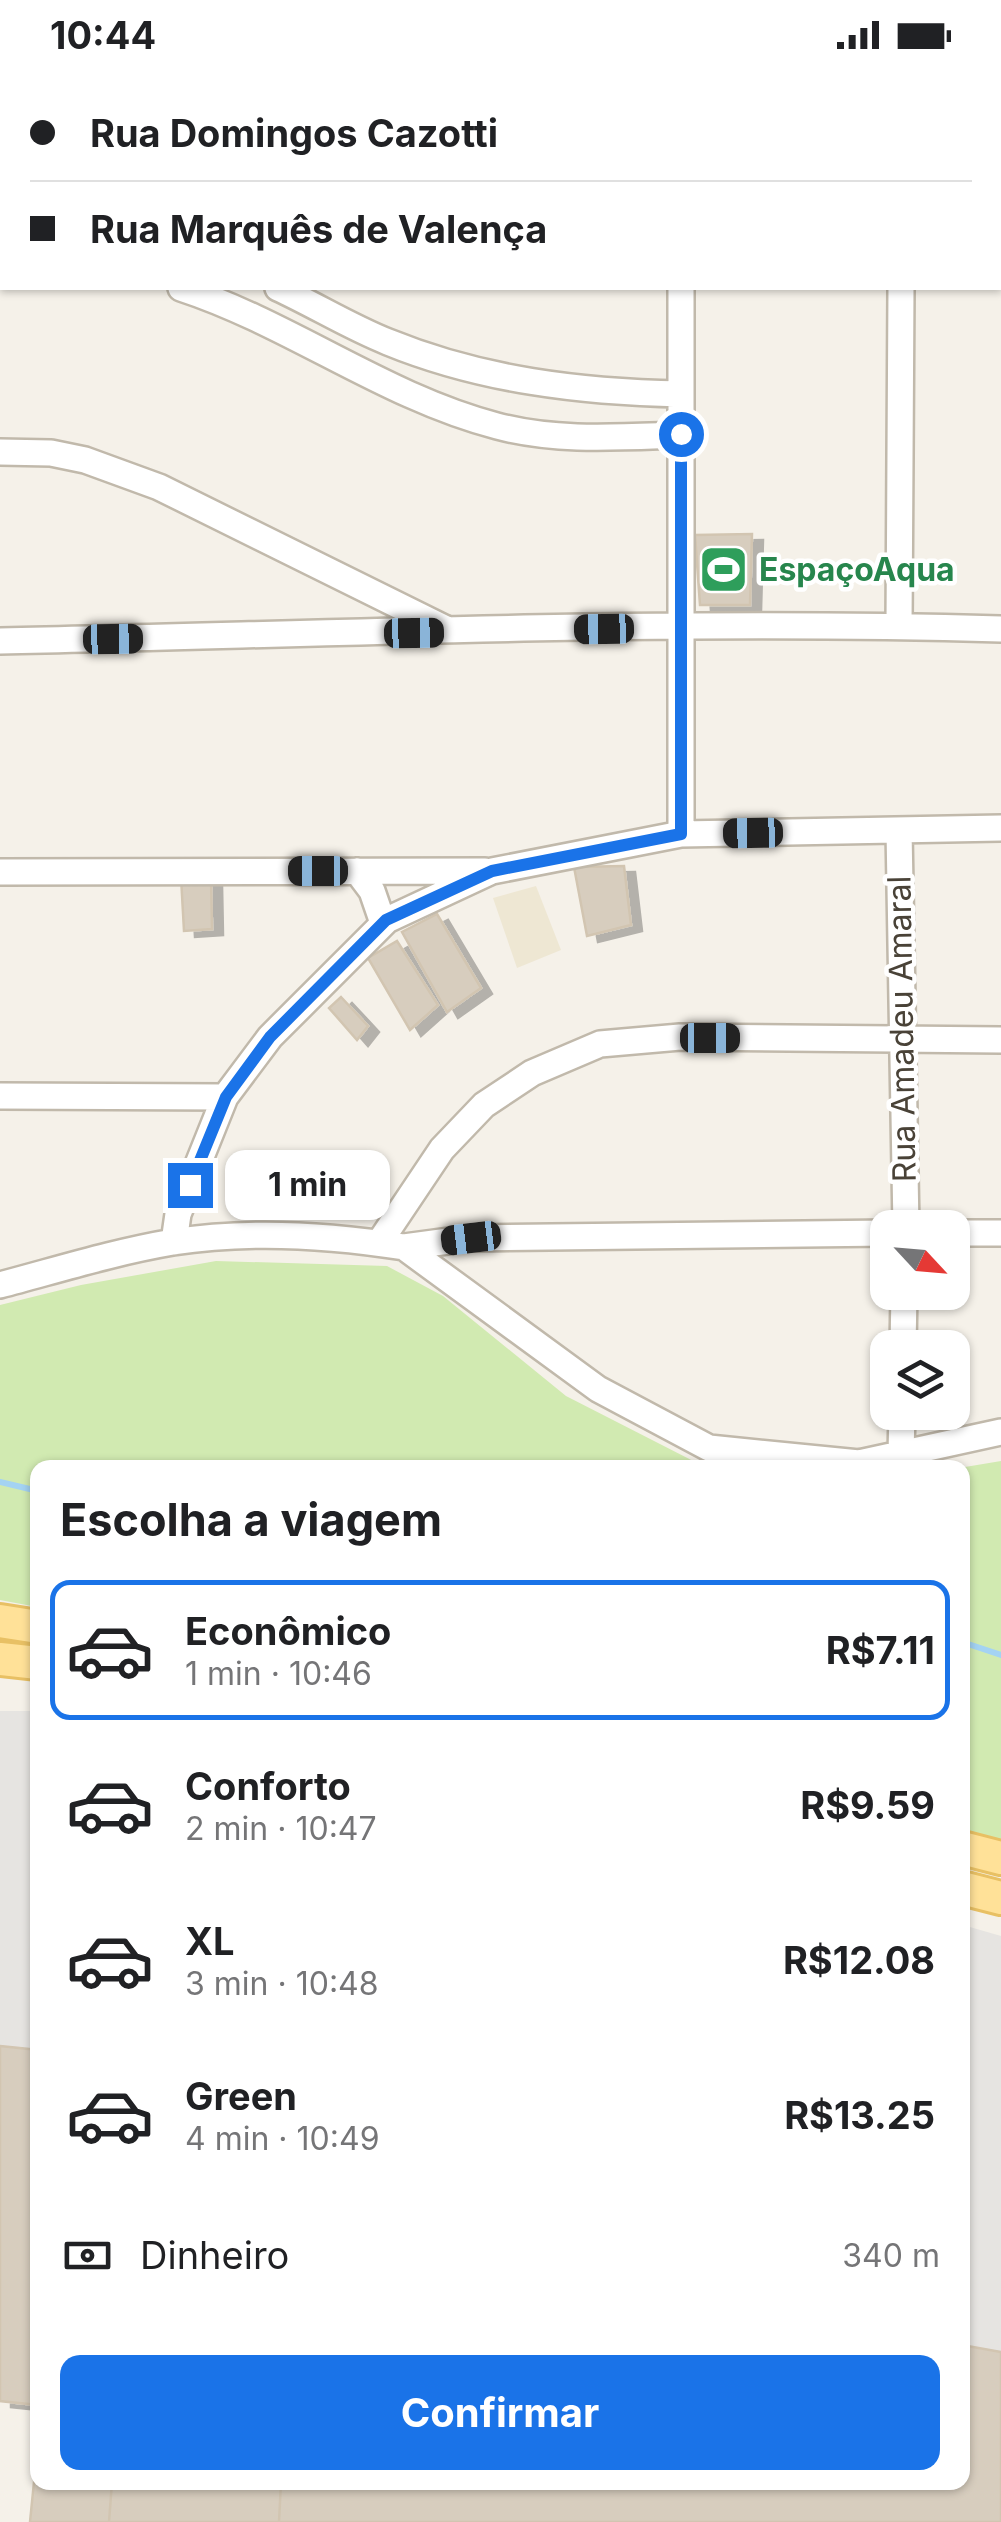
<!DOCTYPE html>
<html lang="pt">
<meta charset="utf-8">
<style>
body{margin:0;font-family:Inter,sans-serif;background:#f6f6f6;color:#202124;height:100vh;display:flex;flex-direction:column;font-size:38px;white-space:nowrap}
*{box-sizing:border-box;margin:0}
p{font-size:32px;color:#757577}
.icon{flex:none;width:55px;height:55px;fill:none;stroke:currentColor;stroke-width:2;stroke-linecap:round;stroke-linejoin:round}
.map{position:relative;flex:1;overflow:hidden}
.sheet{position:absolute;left:30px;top:1390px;width:940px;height:1030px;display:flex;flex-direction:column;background:#fff;border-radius:20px;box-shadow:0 2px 8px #0004}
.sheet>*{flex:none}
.guide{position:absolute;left:0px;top:0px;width:1002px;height:220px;box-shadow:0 2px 8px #0004;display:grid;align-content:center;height:220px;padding:0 30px;background:#fff}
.needle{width:65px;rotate:116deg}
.buttons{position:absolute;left:870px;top:1140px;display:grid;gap:20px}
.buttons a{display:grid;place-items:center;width:100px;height:100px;border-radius:20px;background:#fff;box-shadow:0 2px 8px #0004;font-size:50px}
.end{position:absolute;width:45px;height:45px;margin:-22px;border:12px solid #1a73e8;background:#fff;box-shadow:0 0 0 5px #fff}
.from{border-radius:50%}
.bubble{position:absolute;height:70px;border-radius:20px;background:#fff;box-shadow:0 2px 8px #0004;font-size:32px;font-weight:700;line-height:70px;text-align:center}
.car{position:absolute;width:30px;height:60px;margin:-30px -15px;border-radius:12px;box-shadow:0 0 8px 2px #0007;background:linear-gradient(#222 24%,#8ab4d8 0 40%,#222 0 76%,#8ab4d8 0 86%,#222 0)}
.guide b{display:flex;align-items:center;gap:35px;height:95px;font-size:38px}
.guide b+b{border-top:2px solid #e0e0e0}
.guide i{width:25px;height:25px;background:#202124}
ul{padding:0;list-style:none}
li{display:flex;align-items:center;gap:30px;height:140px;margin:0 20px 15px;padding:0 10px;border:5px solid transparent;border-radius:20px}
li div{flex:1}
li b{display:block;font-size:38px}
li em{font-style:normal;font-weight:700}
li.active{border-color:#1a73e8}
li>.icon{width:90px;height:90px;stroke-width:1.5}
h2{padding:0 30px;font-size:45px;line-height:120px}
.pay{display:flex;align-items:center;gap:25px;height:110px;padding:0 30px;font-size:38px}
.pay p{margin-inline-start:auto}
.action{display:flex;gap:20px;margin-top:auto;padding:20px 30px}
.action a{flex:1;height:115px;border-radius:20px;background:#1a73e8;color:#fff;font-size:40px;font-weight:700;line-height:115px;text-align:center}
.status{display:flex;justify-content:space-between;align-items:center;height:70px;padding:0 50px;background:#fff;direction:ltr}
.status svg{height:28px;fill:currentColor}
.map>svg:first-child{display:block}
.education{fill:#eee7d3}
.green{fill:#d1eab1}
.parking{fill:#e6e4e1}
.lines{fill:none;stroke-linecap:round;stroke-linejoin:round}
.stream{stroke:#a4d3f3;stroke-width:6}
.building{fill:#d7cdbe;stroke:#d2c5b1;stroke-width:2.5;filter:url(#shadow)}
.minor-casing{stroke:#c1b9ab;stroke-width:30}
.major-casing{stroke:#e8c064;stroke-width:38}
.minor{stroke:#fff;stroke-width:25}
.major{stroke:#ffe198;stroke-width:32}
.route{stroke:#1a73e8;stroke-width:12}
.labels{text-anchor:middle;stroke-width:9;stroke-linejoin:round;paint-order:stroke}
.leisure-label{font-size:32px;font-weight:bold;fill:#27864d;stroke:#fff;text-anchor:start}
.street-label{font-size:32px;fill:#494237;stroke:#fff}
</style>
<div class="status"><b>10:44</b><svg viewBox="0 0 49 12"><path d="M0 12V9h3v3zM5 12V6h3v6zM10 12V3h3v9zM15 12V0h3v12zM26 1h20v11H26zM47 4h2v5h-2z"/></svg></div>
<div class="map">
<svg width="1001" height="2452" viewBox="0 0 1001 2452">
<defs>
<filter id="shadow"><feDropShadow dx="11" dy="6" stdDeviation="0" flood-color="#0004"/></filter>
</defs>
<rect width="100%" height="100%" fill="#f5f1e9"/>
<path class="education" d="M536 816 561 880 517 898 493 828Z"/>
<path class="green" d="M680 0H1001V44L1000 2Z
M216 1191 387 1196 443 1226 566 1326 703 1396 726 1397 38 1398 37 1537 0 1530V1235L81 1215Z
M1001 1391V1776L963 1765 962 1398H959Z"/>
<path class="parking" d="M0 1641H37V1980L0 1976Z
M963 1855 1001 1866V2282L963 2275Z"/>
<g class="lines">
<path class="stream" d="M0 1412 38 1421
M962 1572 1001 1585"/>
</g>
<path class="building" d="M17 0H92L93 2H17Z
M752 464 750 535H700L695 465Z
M624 796 631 855 587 866 574 797Z
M181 807 211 808 212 859 184 861Z
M437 844 481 918 447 942 402 862Z
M397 871 438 935 410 960 368 888Z
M341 927 368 956 357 970 329 938Z
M0 1976 38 1980V2335L0 2331Z
M962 2275 1001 2282V2452H30L38 2372V2412H962Z
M112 2412H281L279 2452H109Z"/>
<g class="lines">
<defs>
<path id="minor" d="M680 0V2
M1000 44H1001
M0 143H2
M0 178H2
M181 218C291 254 385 327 497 356 557 372 620 367 681 365
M278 218C315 235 350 257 388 272 481 310 581 322 681 324
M681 218V764
M0 382 51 383 85 390 159 417 446 559
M899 556 901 218
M0 571C333 564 668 549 1001 559
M899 760 906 1158
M357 801 372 821 383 853
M0 802 485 801
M0 1026 225 1027
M952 1163H1001
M174 1172 178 1144 225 1027 270 967 387 850 492 801 681 764 1001 758
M379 1173 442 1079 484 1035 532 1003 600 974 680 967 1001 970
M404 1177 471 1168 888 1163
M0 1215C57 1200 114 1182 173 1172 249 1160 329 1165 404 1177L598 1319 709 1378 859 1393 1001 1362
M903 1278 904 1222
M901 1384 902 1342"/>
<path id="major" d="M0 1551 38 1557
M0 1589 38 1593
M962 1778 1001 1788
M962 1818 1001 1828"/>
</defs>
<use href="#minor" class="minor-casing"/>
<use href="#major" class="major-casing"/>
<use href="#minor" class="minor"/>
<use href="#major" class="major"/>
</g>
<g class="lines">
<path class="route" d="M190 1115 226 1027 270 967 386 850 492 801 681 764V364"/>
</g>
<defs>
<symbol id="stadium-square" viewBox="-11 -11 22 22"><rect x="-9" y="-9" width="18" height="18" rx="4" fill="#2e9e5b" stroke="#fff"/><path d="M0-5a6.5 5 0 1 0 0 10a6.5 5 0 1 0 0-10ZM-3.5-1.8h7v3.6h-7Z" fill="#fff"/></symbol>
</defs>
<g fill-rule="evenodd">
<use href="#stadium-square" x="696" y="472" width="55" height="55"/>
</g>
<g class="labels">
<g class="leisure-label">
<text x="759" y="511">EspaçoAqua</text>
</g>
<g class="street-label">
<text transform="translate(902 959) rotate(-91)" y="11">Rua Amadeu Amaral</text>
</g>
</g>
</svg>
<div class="buttons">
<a><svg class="needle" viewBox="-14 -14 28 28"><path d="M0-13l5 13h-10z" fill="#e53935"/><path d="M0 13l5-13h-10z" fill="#757577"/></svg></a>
<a><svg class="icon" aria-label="layers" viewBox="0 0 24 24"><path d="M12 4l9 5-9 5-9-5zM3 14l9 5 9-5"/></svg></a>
</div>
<i class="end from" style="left:681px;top:364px"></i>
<i class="end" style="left:190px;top:1115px"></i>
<div class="bubble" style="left:225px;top:1080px;width:165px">1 min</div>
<i class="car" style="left:604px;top:559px;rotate:269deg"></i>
<i class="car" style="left:414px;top:563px;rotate:89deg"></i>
<i class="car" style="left:113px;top:569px;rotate:89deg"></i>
<i class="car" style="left:753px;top:763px;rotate:269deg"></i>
<i class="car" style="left:318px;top:801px;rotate:270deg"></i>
<i class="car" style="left:710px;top:968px;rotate:90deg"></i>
<i class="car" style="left:471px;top:1168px;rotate:263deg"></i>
<div class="guide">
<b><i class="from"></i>Rua Domingos Cazotti</b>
<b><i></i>Rua Marquês de Valença</b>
</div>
<section class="sheet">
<h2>Escolha a viagem</h2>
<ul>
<li class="active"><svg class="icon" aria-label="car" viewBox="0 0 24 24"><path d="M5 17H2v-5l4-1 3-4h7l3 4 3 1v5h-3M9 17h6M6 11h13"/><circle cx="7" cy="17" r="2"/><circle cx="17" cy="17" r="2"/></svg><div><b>Econômico</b><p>1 min · 10:46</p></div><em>R$7.11</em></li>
<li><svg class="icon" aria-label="car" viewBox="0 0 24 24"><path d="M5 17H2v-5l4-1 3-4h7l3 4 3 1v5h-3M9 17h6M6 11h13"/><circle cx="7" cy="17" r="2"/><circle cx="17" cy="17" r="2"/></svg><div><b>Conforto</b><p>2 min · 10:47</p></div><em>R$9.59</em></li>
<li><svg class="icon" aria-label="car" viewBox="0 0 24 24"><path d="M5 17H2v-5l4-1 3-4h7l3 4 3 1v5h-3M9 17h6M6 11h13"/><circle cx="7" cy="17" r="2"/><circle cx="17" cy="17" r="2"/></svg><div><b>XL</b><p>3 min · 10:48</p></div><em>R$12.08</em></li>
<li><svg class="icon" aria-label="car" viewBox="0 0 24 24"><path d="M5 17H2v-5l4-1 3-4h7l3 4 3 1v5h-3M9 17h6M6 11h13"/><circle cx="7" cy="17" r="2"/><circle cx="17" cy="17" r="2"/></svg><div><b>Green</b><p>4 min · 10:49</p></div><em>R$13.25</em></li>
</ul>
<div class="pay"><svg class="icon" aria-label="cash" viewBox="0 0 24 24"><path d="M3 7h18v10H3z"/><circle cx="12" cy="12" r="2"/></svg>Dinheiro<p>340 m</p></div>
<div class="action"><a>Confirmar</a></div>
</section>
</div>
